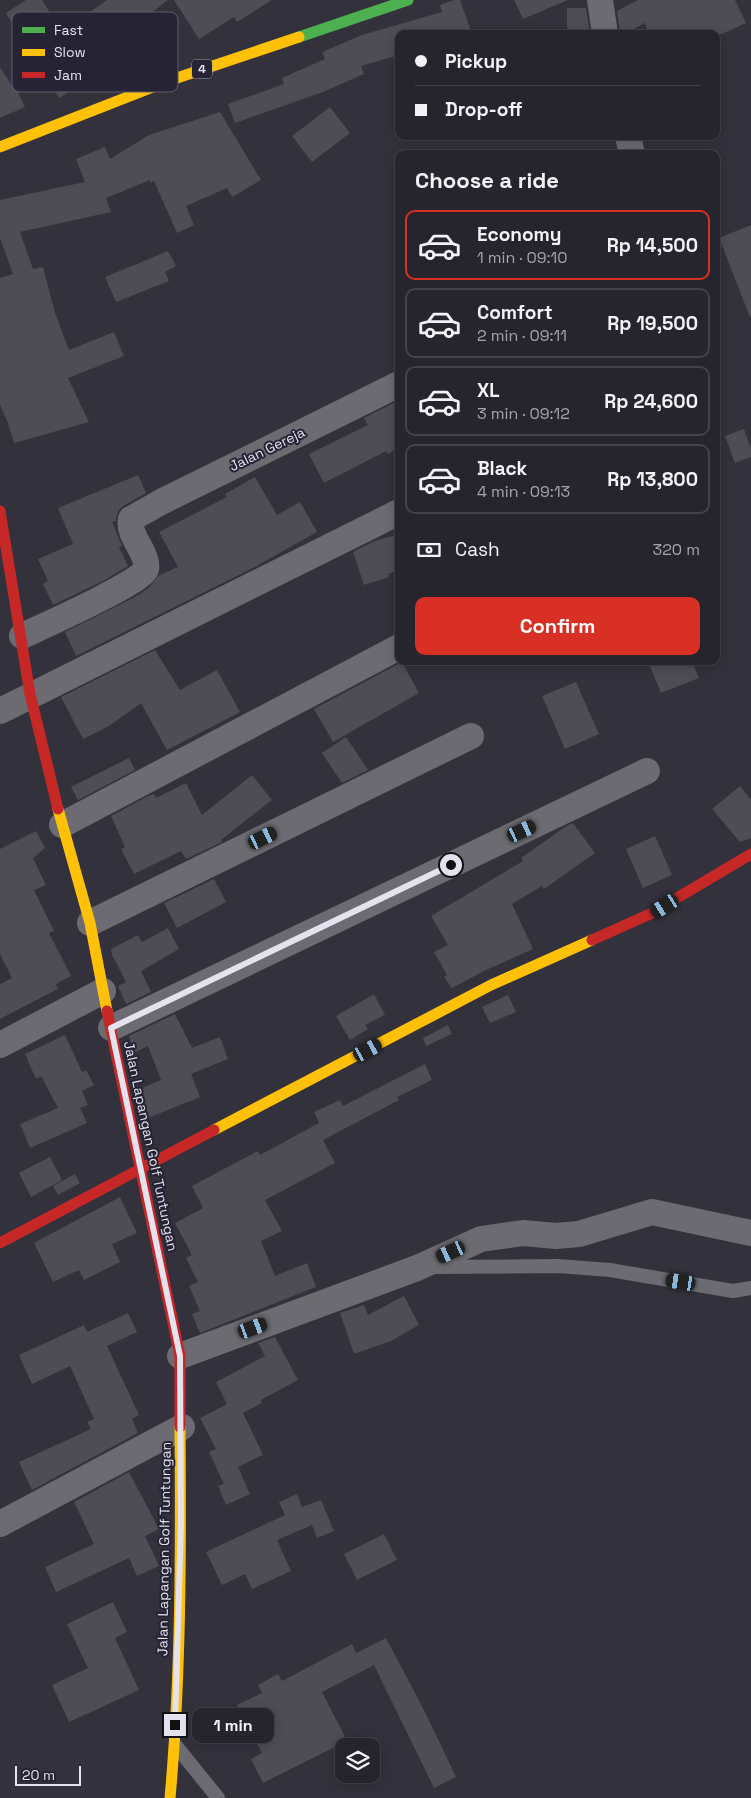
<!DOCTYPE html>
<meta charset="utf-8">
<style>
body{margin:0;font-family:"Space Grotesk",sans-serif;background:#2e2d35;color:#f1f3f6;height:100vh;display:flex;flex-direction:column;font-size:19px;white-space:nowrap}
*{box-sizing:border-box;margin:0}
p{font-size:16px;color:#a4a5aa}
.icon{flex:none;width:28px;height:28px;fill:none;stroke:currentColor;stroke-width:2;stroke-linecap:round;stroke-linejoin:round}
.map{position:relative;flex:1;overflow:hidden}
.sheet{position:absolute;left:395px;top:150px;width:325px;height:515px;display:flex;flex-direction:column;background:#26252d;border-radius:10px;box-shadow:0 2px 12px #0003,0 0 0 1px #424249}
.sheet>*{flex:none}
.banner{position:absolute;left:395px;top:30px;width:325px;height:110px;border-radius:10px;box-shadow:0 2px 12px #0003,0 0 0 1px #424249;display:grid;align-content:center;height:110px;padding:0 20px;background:#26252d}
.tools{position:absolute;left:335px;top:1738px;display:grid;gap:10px}
.tools a{display:grid;place-items:center;width:45px;height:45px;border-radius:10px;background:#26252d;box-shadow:0 2px 12px #0003,0 0 0 1px #424249;font-size:25px}
.scale{position:absolute;left:15px;bottom:12px;width:66px;box-sizing:border-box;padding-left:5px;border:2px solid #e3e2ee;border-top:0;font-size:14px;line-height:18px;white-space:nowrap;color:#e3e2ee;-webkit-text-stroke:4px #262335;paint-order:stroke}
.end{position:absolute;width:22px;height:22px;margin:-11px;border:6px solid #e3e2ee;background:#111;box-shadow:0 0 0 2px #111}
.from{border-radius:50%}
.bubble{position:absolute;height:35px;border-radius:10px;background:#26252d;box-shadow:0 2px 12px #0003,0 0 0 1px #424249;font-size:16px;font-weight:700;line-height:35px;text-align:center}
.car{position:absolute;width:15px;height:30px;margin:-15px -8px;border-radius:6px;box-shadow:0 0 4px 1px #0007;background:linear-gradient(#222 24%,#8ab4d8 0 40%,#222 0 76%,#8ab4d8 0 86%,#222 0)}
.banner b{display:flex;align-items:center;gap:18px;height:48px;font-size:19px}
.banner b+b{border-top:1px solid #424249}
.banner i{width:12px;height:12px;background:#f1f3f6}
ul{padding:0;list-style:none}
li{display:flex;align-items:center;gap:15px;height:70px;margin:0 10px 8px;padding:0 10px;border:2px solid #424249;border-radius:10px}
li div{flex:1}
li b{display:block;font-size:19px}
li em{font-style:normal;font-weight:700}
li.selected{border-color:#d93025}
li>.icon{width:45px;height:45px;stroke-width:1.5}
h2{padding:0 20px;font-size:22px;line-height:60px}
.pay{display:flex;align-items:center;gap:12px;height:55px;padding:0 20px;font-size:19px}
.pay p{margin-inline-start:auto}
.primary-button{display:flex;gap:10px;margin-top:auto;padding:10px 20px}
.primary-button a{flex:1;height:58px;border-radius:10px;background:#d93025;color:#fff;font-size:20px;font-weight:700;line-height:58px;text-align:center}
.map>svg:first-child{display:block}
.building{fill:#4e4c55}
.lines{fill:none;stroke-linecap:round;stroke-linejoin:round}
.lane{stroke:#6c6b71;stroke-width:14}
.street{stroke:#6c6b71;stroke-width:26}
.fast{stroke:#4caf50;stroke-width:11}
.slow{stroke:#ffc107;stroke-width:11}
.jam{stroke:#c62828;stroke-width:11}
.route{stroke:#e3e2ee;stroke-width:6}
.labels{text-anchor:middle;stroke-width:4;stroke-linejoin:round;paint-order:stroke}
.shield{fill:#262335;stroke:#aaa9b6;stroke-width:1}
.shield-label{font-size:12px;font-weight:bold;fill:#e3e2ee}
.street-label{font-size:14px;fill:#e3e2ee;stroke:#262335}
.key{fill:#262335;stroke:#5f5c6c;stroke-width:1}
.key-label{font-size:14px;fill:#e3e2ee}
</style>
<div class="map">
<svg width="751" height="1798" viewBox="0 0 751 1798">
<rect width="100%" height="100%" fill="#33313c"/>
<path class="building" d="M26 0H42L62 32 107 0H168L140 22 152 56 119 68 117 63 59 98 6 13Z
M174 0H272L237 22 234 17 199 39Z
M454 0H460L472 34H399V55L361 66 364 74 323 92 235 123 228 104 284 84 282 78 325 59 322 52 362 35 442 12 440 5Z
M514 0H568L523 19Z
M638 0H735L746 23 722 34H648L645 23 625 34H620L617 11Z
M567 8H586L590 34H567Z
M0 67 14 89 16 88 25 107 0 118Z
M330 107 350 133 312 162 292 136Z
M220 112 261 180 232 197 227 188 186 206 194 225 177 233 154 181 151 183 150 180 106 198 111 212 20 232 33 269 43 267 55 313 69 350 114 332 124 356 68 378 89 422 14 443 8 423 0 405V278L13 274 0 238V200L85 182 76 159 105 147 110 159 149 135Z
M751 225V317H750L719 238Z
M168 251 176 266 165 272 169 281 116 302 105 277Z
M394 403 399 411V447L388 454 386 451 324 483 309 454 368 425 364 418Z
M744 429 751 449V457L735 463 725 436Z
M138 475 146 493 123 506 118 511 116 521 112 522 122 546 119 547 128 566 103 581 53 605 43 584 48 581 38 559 73 544 58 508Z
M255 477 277 515 300 502 317 532 249 570 76 656 65 632 135 597 149 588 158 576 178 567 159 532 227 497 225 494Z
M399 534V570L388 574 389 577 364 585 353 552 372 542Z
M155 650 180 690 217 670 240 712 167 750 141 703 109 726 83 739 61 697Z
M648 661H692L699 678 661 693Z
M402 662 419 693 333 742 314 709Z
M576 682 599 734 565 749 542 696Z
M346 737 368 770 342 783 322 753Z
M129 758 135 770 78 800 71 787Z
M252 775 272 800 221 840 222 842 186 859 181 851 134 874 121 849 125 847 111 816 148 796 154 794 156 798 186 783 202 815Z
M740 786 751 800V838L740 842 712 809Z
M573 823 595 853 544 889 542 886 512 904 533 949 484 971 452 988 444 977 447 975 434 952 448 945 431 916 523 861 521 858 565 827Z
M36 831 45 848 33 858 46 885 34 890 54 931 49 933 71 976 56 984 58 989 0 1019V984L12 978 0 954V849Z
M655 836 672 875 643 888 626 849Z
M214 879 226 902 177 928 164 903Z
M168 928 179 949 141 971 151 992 126 1004 118 986 126 982 112 955 111 949 138 935 142 942Z
M374 994 385 1015 365 1025 368 1029 350 1040 336 1016Z
M508 995 516 1012 490 1023 482 1007Z
M175 1014 192 1048 220 1037 228 1059 191 1074 200 1097 148 1118 142 1101 145 1100 140 1089 161 1080 148 1046 134 1053 129 1036Z
M448 1025 452 1034 426 1046 423 1038Z
M65 1035 82 1072 86 1070 94 1085 82 1091 88 1105 80 1108 87 1123 30 1148 20 1124 58 1108 41 1076 36 1079 25 1054Z
M425 1064 432 1080 397 1097 399 1100 323 1140 335 1163 265 1200 282 1231 261 1241 275 1276 307 1263 316 1287 200 1333 192 1314 200 1311 189 1286 198 1282 186 1258 192 1255 175 1223 203 1208 192 1186 258 1151 260 1155 319 1123 314 1112 340 1100 343 1106Z
M50 1157 62 1180 31 1197 19 1173Z
M75 1174 80 1183 58 1195 53 1186Z
M120 1197 137 1233 112 1244 120 1262 84 1280 79 1270 53 1282 34 1243Z
M404 1296 419 1325 391 1341 354 1354 340 1313 364 1305 368 1315Z
M128 1313 137 1332 107 1346 139 1415 132 1419 138 1433 32 1490 19 1462 91 1429 87 1422 94 1419 70 1366 32 1384 19 1355 84 1325 87 1332Z
M275 1337 298 1380 261 1400 262 1403 243 1413 263 1455 238 1467 250 1494 226 1505 218 1486 224 1484 209 1452 216 1449 200 1418 227 1404 216 1382 265 1356 258 1343Z
M129 1472 159 1529 145 1536 159 1566 137 1576 129 1558 56 1592 45 1567 94 1544 74 1502Z
M297 1494 302 1507 321 1500 334 1531 317 1538 312 1525 277 1540 291 1571 252 1589 245 1574 222 1585 206 1552 285 1515 279 1502Z
M384 1534 397 1560 357 1580 344 1554Z
M113 1602 127 1632 115 1638 139 1690 69 1722 52 1685 88 1668 67 1624Z
M386 1638 425 1712 456 1777 434 1788 374 1665 322 1692 347 1741 263 1783 251 1759 262 1753 237 1705 262 1693 258 1685 278 1674 282 1681 352 1644 356 1653Z"/>
<g class="lines">
<path class="lane" d="M431 1267 558 1266 610 1270 733 1291 751 1288
M176 1746 218 1798"/>
<path class="street" d="M600 0 605 34
M628 136 632 154
M22 636C39 628 143 582 146 569 149 553 127 536 131 519L161 502 399 384
M0 711 399 512
M62 825 399 647
M90 923 471 736
M111 1028 647 771
M0 1045 103 991
M180 1356 417 1268 481 1239 523 1233 556 1236 579 1234 652 1212 751 1233
M0 1524 182 1427"/>
<path class="fast" d="M299 37 408 0"/>
<path class="slow" d="M0 147 171 80 299 37
M58 809 90 923 107 1011
M214 1130 491 985 592 940
M170 1798C181 1676 181 1549 180 1427"/>
<path class="jam" d="M0 511 30 694 58 809
M592 940 650 914 751 854
M107 1011 180 1356V1427
M0 1243 214 1130"/>
</g>
<g class="lines">
<path class="route" d="M175 1725 181 1522 180 1356 111 1028 451 865"/>
</g>
<g class="labels">
<rect class="shield" x="192" y="59.5" width="20" height="19" rx="4"/>
<g class="shield-label">
<text x="202" y="73">4</text>
</g>
<g class="street-label">
<text transform="translate(267 449) rotate(-26)" y="5">Jalan Gereja</text>
<text transform="translate(151 1146) rotate(78)" y="5">Jalan Lapangan Golf Tuntungan</text>
<text transform="translate(164 1549) rotate(-89)" y="5">Jalan Lapangan Golf Tuntungan</text>
</g>
</g>
<rect x="12" y="12" width="166" height="80" rx="8" class="key"/>
<rect x="22" y="27" width="23" height="6" fill="#4caf50"/>
<rect x="22" y="49" width="23" height="7" fill="#ffc107"/>
<rect x="22" y="72" width="23" height="6" fill="#c62828"/>
<g class="key-label">
<text x="54" y="35">Fast</text>
<text x="54" y="57">Slow</text>
<text x="54" y="80">Jam</text>
</g>
</svg>
<div class="tools">
<a><svg class="icon" aria-label="layers" viewBox="0 0 24 24"><path d="M12 4l9 5-9 5-9-5zM3 14l9 5 9-5"/></svg></a>
</div>
<div class="scale">20 m</div>
<i class="end from" style="left:451px;top:865px"></i>
<i class="end" style="left:175px;top:1725px"></i>
<div class="bubble" style="left:192px;top:1708px;width:82px">1 min</div>
<i class="car" style="left:522px;top:831px;rotate:65deg"></i>
<i class="car" style="left:263px;top:838px;rotate:64deg"></i>
<i class="car" style="left:665px;top:906px;rotate:238deg"></i>
<i class="car" style="left:368px;top:1050px;rotate:62deg"></i>
<i class="car" style="left:451px;top:1252px;rotate:245deg"></i>
<i class="car" style="left:681px;top:1282px;rotate:279deg"></i>
<i class="car" style="left:253px;top:1328px;rotate:70deg"></i>
<div class="banner">
<b><i class="from"></i>Pickup</b>
<b><i></i>Drop-off</b>
</div>
<section class="sheet">
<h2>Choose a ride</h2>
<ul>
<li class="selected"><svg class="icon" aria-label="car" viewBox="0 0 24 24"><path d="M5 17H2v-5l4-1 3-4h7l3 4 3 1v5h-3M9 17h6M6 11h13"/><circle cx="7" cy="17" r="2"/><circle cx="17" cy="17" r="2"/></svg><div><b>Economy</b><p>1 min · 09:10</p></div><em>Rp 14,500</em></li>
<li><svg class="icon" aria-label="car" viewBox="0 0 24 24"><path d="M5 17H2v-5l4-1 3-4h7l3 4 3 1v5h-3M9 17h6M6 11h13"/><circle cx="7" cy="17" r="2"/><circle cx="17" cy="17" r="2"/></svg><div><b>Comfort</b><p>2 min · 09:11</p></div><em>Rp 19,500</em></li>
<li><svg class="icon" aria-label="car" viewBox="0 0 24 24"><path d="M5 17H2v-5l4-1 3-4h7l3 4 3 1v5h-3M9 17h6M6 11h13"/><circle cx="7" cy="17" r="2"/><circle cx="17" cy="17" r="2"/></svg><div><b>XL</b><p>3 min · 09:12</p></div><em>Rp 24,600</em></li>
<li><svg class="icon" aria-label="car" viewBox="0 0 24 24"><path d="M5 17H2v-5l4-1 3-4h7l3 4 3 1v5h-3M9 17h6M6 11h13"/><circle cx="7" cy="17" r="2"/><circle cx="17" cy="17" r="2"/></svg><div><b>Black</b><p>4 min · 09:13</p></div><em>Rp 13,800</em></li>
</ul>
<div class="pay"><svg class="icon" aria-label="cash" viewBox="0 0 24 24"><path d="M3 7h18v10H3z"/><circle cx="12" cy="12" r="2"/></svg>Cash<p>320 m</p></div>
<div class="primary-button"><a>Confirm</a></div>
</section>
</div>
